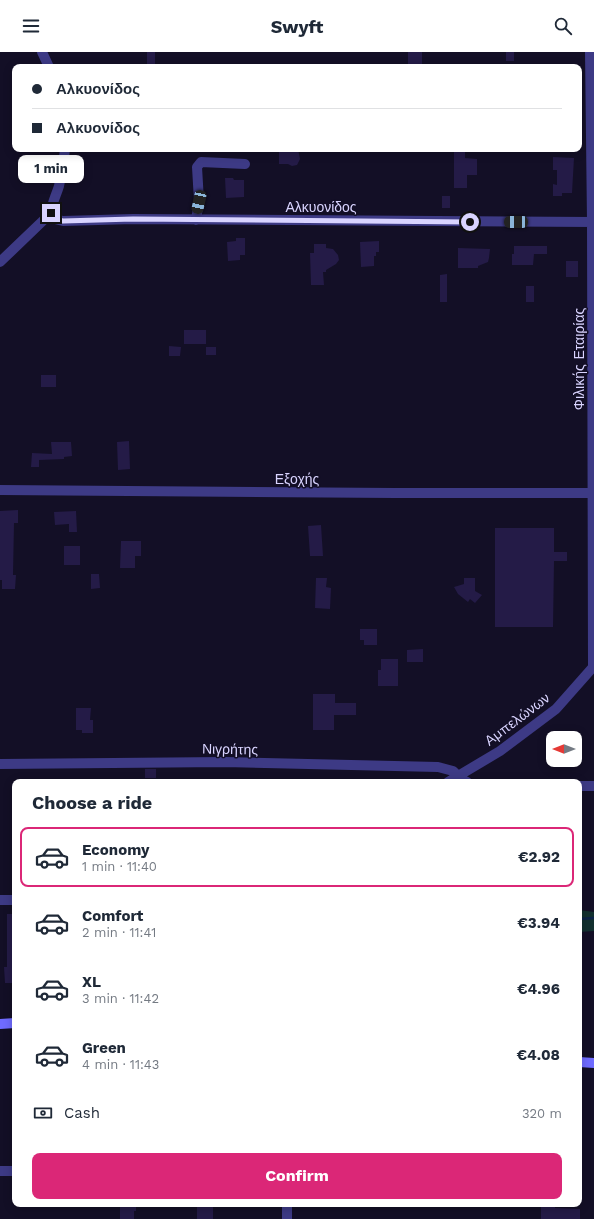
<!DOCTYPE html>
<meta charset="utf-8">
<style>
body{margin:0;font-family:"Work Sans",sans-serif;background:#f6f6f7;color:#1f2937;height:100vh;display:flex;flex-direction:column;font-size:15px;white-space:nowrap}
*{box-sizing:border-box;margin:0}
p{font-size:13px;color:#747a83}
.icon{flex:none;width:22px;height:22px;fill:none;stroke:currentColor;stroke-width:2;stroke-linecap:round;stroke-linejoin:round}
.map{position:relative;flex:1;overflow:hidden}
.details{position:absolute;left:12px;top:727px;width:570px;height:428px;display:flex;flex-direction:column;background:#fff;border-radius:8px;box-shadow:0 2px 10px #0003}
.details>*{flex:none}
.top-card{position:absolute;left:12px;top:12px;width:570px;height:88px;border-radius:8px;box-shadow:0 2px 10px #0003;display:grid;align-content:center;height:88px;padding:0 20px;background:#fff}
.needle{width:26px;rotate:270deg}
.fabs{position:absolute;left:546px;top:679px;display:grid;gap:8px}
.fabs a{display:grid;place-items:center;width:36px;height:36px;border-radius:8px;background:#fff;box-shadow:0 2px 10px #0003;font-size:20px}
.end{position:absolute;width:18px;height:18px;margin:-9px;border:5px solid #d9d4ff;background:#111;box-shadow:0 0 0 2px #111}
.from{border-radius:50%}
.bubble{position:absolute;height:28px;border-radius:8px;background:#fff;box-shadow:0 2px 10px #0003;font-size:13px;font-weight:700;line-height:28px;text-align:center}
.car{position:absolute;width:12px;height:24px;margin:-12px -6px;border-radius:5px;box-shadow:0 0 3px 1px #0007;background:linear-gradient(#222 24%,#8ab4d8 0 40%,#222 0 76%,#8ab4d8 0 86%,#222 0)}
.top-card b{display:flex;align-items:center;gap:14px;height:38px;font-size:15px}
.top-card b+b{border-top:1px solid #e0e1e3}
.top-card i{width:10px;height:10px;background:#1f2937}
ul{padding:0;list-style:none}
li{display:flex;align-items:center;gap:12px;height:60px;margin:0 8px 6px;padding:0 12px;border:2px solid transparent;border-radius:8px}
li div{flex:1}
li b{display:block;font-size:15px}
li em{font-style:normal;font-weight:700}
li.selected{border-color:#db2777}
li>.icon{width:36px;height:36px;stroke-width:1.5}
h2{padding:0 20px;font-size:18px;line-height:48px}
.pay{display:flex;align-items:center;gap:10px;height:44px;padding:0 20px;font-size:15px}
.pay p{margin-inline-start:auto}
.button{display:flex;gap:8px;margin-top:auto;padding:8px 20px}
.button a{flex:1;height:46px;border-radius:8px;background:#db2777;color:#fff;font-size:16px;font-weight:700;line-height:46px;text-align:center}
header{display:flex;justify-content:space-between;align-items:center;height:52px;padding:0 20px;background:#fff;font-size:18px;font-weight:700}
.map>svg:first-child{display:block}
.green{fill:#12302f}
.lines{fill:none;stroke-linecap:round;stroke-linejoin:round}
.stream{stroke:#0c2248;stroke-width:2.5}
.building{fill:#241b47}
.minor{stroke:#3d3a85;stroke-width:10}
.secondary{stroke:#6f6bff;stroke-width:10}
.route{stroke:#d9d4ff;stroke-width:5}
.labels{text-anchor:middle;stroke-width:3;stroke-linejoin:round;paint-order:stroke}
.street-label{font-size:14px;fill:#d9d4ff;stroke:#130f26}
</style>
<header><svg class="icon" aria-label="menu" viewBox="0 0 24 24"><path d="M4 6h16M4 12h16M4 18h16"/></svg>Swyft<svg class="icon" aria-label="search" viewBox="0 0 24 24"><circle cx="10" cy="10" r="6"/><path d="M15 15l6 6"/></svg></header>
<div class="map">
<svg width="594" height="1167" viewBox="0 0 594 1167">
<rect width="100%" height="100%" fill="#130f26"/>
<path class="green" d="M579 858 594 860V879L579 880Z"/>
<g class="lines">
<path class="stream" d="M579 867 594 866"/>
</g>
<path class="building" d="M147 0H155V15H147Z
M408 0H422V15H408Z
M506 0H514V9H506Z
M279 97H298L300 107 297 113 292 114 288 112H279Z
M454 98H465V106L477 107V123H467V136H454Z
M553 105 574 106 572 141H562V144H553V132L557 133V118H553Z
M225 126H233L234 128H244V145L226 146Z
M442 144H450V156H442Z
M236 186H245V203H240V208L228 209 227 190 236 189Z
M379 189V200H376V204H374V214L361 215 360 190Z
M314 192H326V196L333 197 338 203 339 208 336 212 326 218V220H323L324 233H311L310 201H314Z
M514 194H547V202H534L533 213H512V202H514Z
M458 196 490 197 489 206 488 210 478 214V216H458Z
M566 209H578V225H566Z
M447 222V250H440V223Z
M526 234H534V250H526Z
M184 278H206V292H184Z
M169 294 181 295 180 304H169Z
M206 295H216V303H206Z
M41 323H56V335H41Z
M129 389 130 417 118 418 117 390Z
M51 390H71L72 404 64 405V407L39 408V415H31L32 401 52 402Z
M18 458V471H14L13 523H16L15 537H2V528H0V459Z
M76 459 77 480H69V472L55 473 54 460Z
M321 473 323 504H310L308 474Z
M495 476H554V500H567V509H554L553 575H495Z
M121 489H141V504H135V516H120Z
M64 494H80V513H64Z
M91 522H99L100 536 91 537Z
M316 526H327L326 535 331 536 330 557 315 556Z
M464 526H475V539L482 543 475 551 470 547 468 550 458 542 454 535 464 532Z
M360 577H377V593H364V588H360Z
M423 597V610H407V598Z
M381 607H398V634H378V618H381Z
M313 642H335V651H356V663H334V678H313Z
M76 656H91L90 668H93V681H82V678H76Z
M145 717H156V726H145Z
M7 862H15V931H5L4 915H7Z
M136 1152V1159H134V1167H120V1153Z
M197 1152H213V1167H197Z
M541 1152H555V1156L580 1157V1167H541Z"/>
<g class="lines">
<path class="minor" d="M42 0 49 15
M590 0 592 170 593 615
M51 161 55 167 63 169 133 167 594 170
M196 168 199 149 197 115 201 110 245 112
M0 210 51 161C52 150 56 144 59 134 62 122 64 110 65 97
M0 438 395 441H594
M0 712 225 710 438 715 453 719 462 728 467 730
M448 730 500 699 556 657 594 614
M579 734H594
M0 848H15
M0 1119H15
M287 1152V1167"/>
<path class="secondary" d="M0 972 15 971
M579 1010 594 1011"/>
</g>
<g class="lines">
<path class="route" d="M51 161 54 167 63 169 133 167 470 170"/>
</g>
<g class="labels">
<g class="street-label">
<text x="321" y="160">Αλκυονίδος</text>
<text transform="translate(579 307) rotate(-90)" y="5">Φιλικής Εταιρίας</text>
<text x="297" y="432">Εξοχής</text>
<text transform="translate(517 667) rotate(-37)" y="5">Αμπελώνων</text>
<text transform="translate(230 697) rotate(1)" y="5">Νιγρήτης</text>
</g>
</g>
</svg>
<div class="fabs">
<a><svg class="needle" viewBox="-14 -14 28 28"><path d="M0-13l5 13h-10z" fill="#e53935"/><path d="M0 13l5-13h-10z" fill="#747a83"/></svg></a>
</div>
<i class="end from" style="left:470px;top:170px"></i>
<i class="end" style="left:51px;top:161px"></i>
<div class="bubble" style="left:18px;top:103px;width:66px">1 min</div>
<i class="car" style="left:199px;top:150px;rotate:192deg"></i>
<i class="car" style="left:516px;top:170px;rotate:270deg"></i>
<div class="top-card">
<b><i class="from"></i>Αλκυονίδος</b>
<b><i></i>Αλκυονίδος</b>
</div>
<section class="details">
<h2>Choose a ride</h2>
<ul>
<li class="selected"><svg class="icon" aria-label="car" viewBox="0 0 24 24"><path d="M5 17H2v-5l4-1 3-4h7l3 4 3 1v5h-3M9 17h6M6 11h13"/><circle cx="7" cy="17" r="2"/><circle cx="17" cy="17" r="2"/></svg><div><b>Economy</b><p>1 min · 11:40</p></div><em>€2.92</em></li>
<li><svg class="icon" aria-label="car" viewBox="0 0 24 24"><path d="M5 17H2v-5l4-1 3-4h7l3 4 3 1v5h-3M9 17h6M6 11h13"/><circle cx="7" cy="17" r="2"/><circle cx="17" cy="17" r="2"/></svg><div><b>Comfort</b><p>2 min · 11:41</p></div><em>€3.94</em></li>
<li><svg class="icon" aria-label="car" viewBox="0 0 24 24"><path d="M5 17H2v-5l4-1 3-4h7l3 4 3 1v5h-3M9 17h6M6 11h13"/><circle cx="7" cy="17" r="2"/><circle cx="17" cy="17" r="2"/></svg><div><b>XL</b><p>3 min · 11:42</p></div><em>€4.96</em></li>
<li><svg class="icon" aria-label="car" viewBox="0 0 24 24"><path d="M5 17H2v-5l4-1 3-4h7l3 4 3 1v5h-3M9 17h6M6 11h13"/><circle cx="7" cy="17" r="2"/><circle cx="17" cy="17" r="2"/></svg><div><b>Green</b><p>4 min · 11:43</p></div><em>€4.08</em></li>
</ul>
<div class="pay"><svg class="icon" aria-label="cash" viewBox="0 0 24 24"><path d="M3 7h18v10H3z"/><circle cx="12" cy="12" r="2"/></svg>Cash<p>320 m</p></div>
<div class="button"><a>Confirm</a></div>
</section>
</div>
